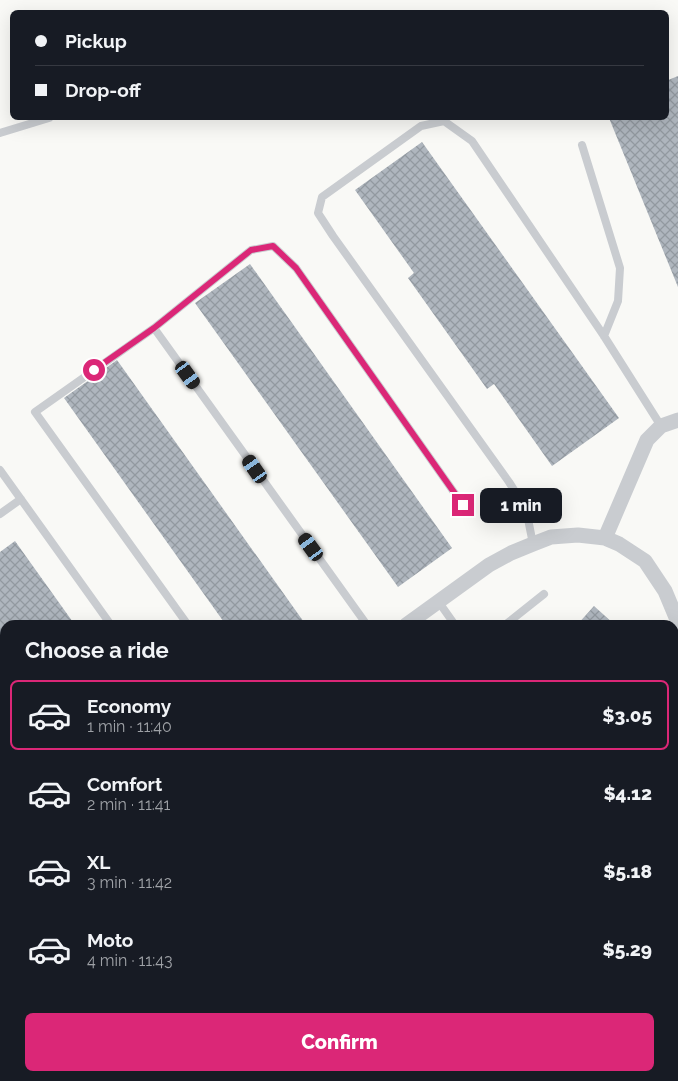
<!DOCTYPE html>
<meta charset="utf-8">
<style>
body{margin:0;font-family:Raleway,sans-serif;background:#20242c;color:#f1f3f6;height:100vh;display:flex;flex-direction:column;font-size:19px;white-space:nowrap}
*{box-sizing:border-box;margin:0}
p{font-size:16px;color:#9ea1a6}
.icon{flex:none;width:28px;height:28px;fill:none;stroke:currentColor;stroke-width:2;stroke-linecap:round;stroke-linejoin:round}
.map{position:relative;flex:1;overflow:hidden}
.details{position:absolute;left:0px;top:620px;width:679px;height:461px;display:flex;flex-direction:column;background:#171b24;border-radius:15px 15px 0 0;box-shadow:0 5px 20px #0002}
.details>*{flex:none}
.top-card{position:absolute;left:10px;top:10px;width:659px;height:110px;border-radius:8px;box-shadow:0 5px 20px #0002;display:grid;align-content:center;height:110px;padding:0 25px;background:#171b24}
.end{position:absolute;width:22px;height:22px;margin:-11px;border:6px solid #db2777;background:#fff;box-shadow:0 0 0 2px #fff}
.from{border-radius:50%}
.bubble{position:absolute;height:35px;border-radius:8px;background:#171b24;box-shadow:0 5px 20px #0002;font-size:16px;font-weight:800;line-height:35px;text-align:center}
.car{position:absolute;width:15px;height:30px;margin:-15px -8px;border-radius:6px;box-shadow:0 0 4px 1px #0007;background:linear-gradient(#222 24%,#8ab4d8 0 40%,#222 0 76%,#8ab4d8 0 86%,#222 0)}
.top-card b{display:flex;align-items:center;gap:18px;height:48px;font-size:19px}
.top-card b+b{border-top:1px solid #363941}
.top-card i{width:12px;height:12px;background:#f1f3f6}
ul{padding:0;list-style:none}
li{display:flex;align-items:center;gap:15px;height:70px;margin:0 10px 8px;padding:0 15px;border:2px solid transparent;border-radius:8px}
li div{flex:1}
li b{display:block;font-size:19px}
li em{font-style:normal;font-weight:800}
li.on{border-color:#db2777}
li>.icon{width:45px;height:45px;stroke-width:1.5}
h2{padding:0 25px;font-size:22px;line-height:60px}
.button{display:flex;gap:10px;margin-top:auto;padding:10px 25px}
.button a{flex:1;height:58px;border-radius:8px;background:#db2777;color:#fff;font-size:20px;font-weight:800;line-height:58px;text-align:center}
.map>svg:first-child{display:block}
.building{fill:url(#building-cross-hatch)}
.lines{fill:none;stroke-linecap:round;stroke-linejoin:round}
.lane{stroke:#c9ccd0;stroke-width:8}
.street{stroke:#c9ccd0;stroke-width:15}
.route{stroke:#db2777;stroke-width:6}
</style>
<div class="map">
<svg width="678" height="1081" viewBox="0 0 678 1081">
<defs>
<pattern id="building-cross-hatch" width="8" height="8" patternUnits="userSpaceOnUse" patternTransform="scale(1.25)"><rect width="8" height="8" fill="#afb6be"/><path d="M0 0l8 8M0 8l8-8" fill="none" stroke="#9299a0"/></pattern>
</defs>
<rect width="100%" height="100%" fill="#f9f9f6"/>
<path class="building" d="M678 76V287L609 118H666V81Z
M422 142 619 418 552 466 494 384 487 389 408 278 414 273 355 190Z
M250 264 452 548 398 587 195 303Z
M117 360 306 625H226L64 398Z
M15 541 75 625H5V717L0 720V552Z
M594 606 615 625H577Z
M674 930 678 934V1033L674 1029Z
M0 1014 5 1018V1055L0 1061Z
M200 1076H284L289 1081H206Z
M458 1076H481L477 1081H454Z"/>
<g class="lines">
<path class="lane" d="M0 133 49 118
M582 145 620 268 618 301 604 336
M154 328 251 250 273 246 296 268 463 505
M0 470 111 625
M0 514 21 499
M533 544 526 509 509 482 333 236 318 213 322 197 421 126 444 121 472 141 604 336 661 426
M438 601 455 625
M188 625 35 412 154 328 367 625
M505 625 544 594
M674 692 678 688
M0 777 5 773
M0 842 5 838
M674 880 678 884
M0 895 5 901
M674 1058 678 1061
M364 1076 369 1081
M609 1076 615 1081
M538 1081 541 1076"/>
<path class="street" d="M605 538 647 440 661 426 678 420
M406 625 489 565 511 553 533 544 551 537 578 535 605 538 619 544 645 561 665 591 678 622
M0 918 5 914"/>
</g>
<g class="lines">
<path class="route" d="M94 370 154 328 251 250 273 246 296 268 463 505"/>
</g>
</svg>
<i class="end from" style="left:94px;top:370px"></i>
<i class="end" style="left:463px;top:505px"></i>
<div class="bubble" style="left:480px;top:488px;width:82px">1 min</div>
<i class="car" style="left:188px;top:375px;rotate:144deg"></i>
<i class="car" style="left:255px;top:469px;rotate:325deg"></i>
<i class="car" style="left:311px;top:547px;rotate:324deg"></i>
<div class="top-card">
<b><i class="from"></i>Pickup</b>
<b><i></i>Drop-off</b>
</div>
<section class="details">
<h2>Choose a ride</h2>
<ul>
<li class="on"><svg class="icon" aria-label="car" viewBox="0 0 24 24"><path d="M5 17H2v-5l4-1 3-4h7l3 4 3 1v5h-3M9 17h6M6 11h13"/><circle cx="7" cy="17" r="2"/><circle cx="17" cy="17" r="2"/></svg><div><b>Economy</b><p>1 min · 11:40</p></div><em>$3.05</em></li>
<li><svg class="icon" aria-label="car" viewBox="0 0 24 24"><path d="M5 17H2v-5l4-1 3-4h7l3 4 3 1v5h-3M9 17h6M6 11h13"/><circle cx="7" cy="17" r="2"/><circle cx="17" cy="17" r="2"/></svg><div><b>Comfort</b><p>2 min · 11:41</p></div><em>$4.12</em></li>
<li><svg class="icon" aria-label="car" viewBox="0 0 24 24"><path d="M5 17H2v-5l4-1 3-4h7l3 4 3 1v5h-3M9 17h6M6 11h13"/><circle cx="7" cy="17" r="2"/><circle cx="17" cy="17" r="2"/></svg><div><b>XL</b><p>3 min · 11:42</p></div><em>$5.18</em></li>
<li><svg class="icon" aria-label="car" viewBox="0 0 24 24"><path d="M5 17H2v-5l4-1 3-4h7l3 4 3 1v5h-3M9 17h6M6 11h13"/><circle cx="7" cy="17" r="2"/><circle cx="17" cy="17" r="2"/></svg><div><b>Moto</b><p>4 min · 11:43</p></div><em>$5.29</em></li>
</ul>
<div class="button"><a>Confirm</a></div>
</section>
</div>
